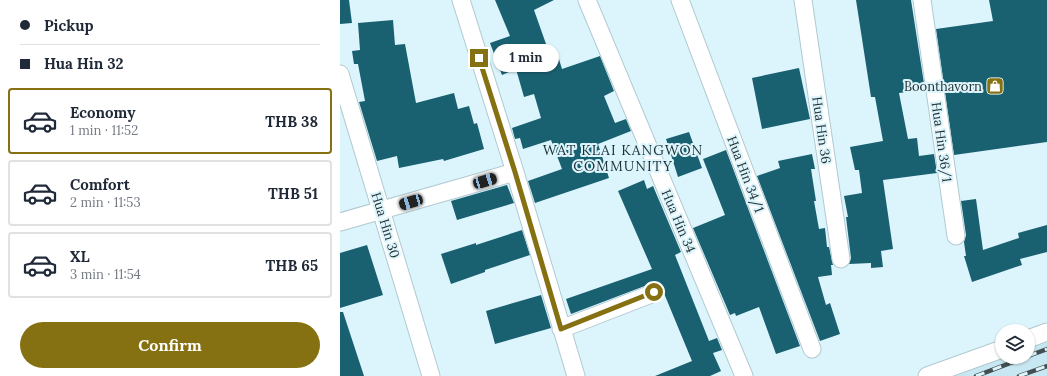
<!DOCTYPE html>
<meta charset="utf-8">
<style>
body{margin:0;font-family:Lora,serif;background:#f6f6f7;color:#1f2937;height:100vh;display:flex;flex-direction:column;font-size:15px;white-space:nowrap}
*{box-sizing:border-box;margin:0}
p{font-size:13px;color:#747a83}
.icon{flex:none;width:22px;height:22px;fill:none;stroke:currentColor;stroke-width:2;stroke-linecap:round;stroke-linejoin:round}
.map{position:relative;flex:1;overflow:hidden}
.drawer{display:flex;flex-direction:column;background:#fff;width:340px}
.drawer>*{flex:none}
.hud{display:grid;align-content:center;height:88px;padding:0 20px;background:#fff}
.buttons{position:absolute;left:655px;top:324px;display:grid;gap:8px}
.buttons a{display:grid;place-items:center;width:40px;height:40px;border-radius:50%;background:#fff;box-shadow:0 1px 3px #0004;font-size:20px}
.end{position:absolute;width:18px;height:18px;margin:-9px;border:5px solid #867112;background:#fff;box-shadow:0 0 0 2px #fff}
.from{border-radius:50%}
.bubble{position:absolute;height:28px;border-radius:14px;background:#fff;box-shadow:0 1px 3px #0004;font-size:13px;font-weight:700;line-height:28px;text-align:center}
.car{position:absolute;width:12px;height:24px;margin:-12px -6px;border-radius:5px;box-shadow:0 0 3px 1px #0007;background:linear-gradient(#222 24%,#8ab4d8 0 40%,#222 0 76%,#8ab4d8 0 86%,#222 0)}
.hud b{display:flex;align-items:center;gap:14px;height:38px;font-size:15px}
.hud b+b{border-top:1px solid #e0e1e3}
.hud i{width:10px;height:10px;background:#1f2937}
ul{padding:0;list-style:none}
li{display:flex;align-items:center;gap:12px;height:66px;margin:0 8px 6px;padding:0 12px;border:2px solid #e0e1e3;border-radius:4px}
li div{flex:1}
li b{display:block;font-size:15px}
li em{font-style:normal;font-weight:700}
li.selected{border-color:#867112}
li>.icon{width:36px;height:36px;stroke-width:1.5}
.cta{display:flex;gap:8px;margin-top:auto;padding:8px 20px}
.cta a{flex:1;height:46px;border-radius:24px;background:#867112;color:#fff;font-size:16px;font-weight:700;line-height:46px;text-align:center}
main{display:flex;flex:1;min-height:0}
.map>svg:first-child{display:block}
.built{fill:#c7e8f2}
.building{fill:#196071}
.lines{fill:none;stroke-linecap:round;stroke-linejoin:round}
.minor-casing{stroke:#b1c9d0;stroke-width:19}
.minor{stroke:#fff;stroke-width:17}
.rail-casing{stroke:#434f52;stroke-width:4.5}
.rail{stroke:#dcf5fc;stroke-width:3;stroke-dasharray:9;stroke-linecap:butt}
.route{stroke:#867112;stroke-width:5}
.labels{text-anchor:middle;stroke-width:4;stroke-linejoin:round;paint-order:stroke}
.poi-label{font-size:13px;fill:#273133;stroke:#dcf5fc;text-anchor:end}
.street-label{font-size:13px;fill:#273133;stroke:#dcf5fc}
.neighbourhood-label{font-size:14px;letter-spacing:1px;fill:#1b2f34;stroke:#dcf5fc}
</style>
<main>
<section class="drawer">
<div class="hud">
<b><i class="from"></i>Pickup</b>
<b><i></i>Hua Hin 32</b>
</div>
<ul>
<li class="selected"><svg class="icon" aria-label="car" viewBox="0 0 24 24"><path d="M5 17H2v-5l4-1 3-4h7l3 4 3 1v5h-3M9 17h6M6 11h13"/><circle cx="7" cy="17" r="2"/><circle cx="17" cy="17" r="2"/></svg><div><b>Economy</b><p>1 min · 11:52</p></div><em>THB 38</em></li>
<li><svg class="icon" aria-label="car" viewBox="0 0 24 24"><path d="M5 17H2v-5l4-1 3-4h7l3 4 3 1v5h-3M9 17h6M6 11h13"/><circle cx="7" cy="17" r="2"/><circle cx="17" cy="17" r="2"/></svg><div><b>Comfort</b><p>2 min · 11:53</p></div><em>THB 51</em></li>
<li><svg class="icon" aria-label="car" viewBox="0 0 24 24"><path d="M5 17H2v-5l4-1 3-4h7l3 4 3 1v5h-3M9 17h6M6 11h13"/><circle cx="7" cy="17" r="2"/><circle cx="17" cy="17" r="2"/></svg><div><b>XL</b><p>3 min · 11:54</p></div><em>THB 65</em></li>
</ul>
<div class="cta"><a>Confirm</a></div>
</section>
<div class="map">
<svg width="707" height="376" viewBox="0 0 707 376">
<rect width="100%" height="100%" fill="#dcf5fc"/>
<path class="built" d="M707 337V376H600L662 357H688V344Z"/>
<path class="building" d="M0 0H9L12 23 0 24Z
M155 0H214L194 10 211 58 218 56 222 69 260 56 274 91 264 96 275 123 286 119 291 131 258 144 269 178 195 203 188 181 222 169 211 140 183 149 180 138 175 139 172 128 201 118 194 94 184 97 176 69 162 75 150 43 170 36Z
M516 0H571L585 90 559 93 568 139 577 138 579 156 594 154 597 173 543 180 553 249 541 251 543 267 531 268V263L509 264 511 258 506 217H508L504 196 522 193 519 170H515L510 147 543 141 535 97H531Z
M649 0H707V142L614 155 596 29 653 21Z
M53 20 55 45 65 44 76 103 114 93 118 109 129 106 134 124 137 123 144 149 104 161 103 159 59 168 57 156 37 161 19 102 25 101 18 64H14L12 51 20 50 18 23Z
M459 68 470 119 422 129 412 78Z
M349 132 362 168 338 177 326 139Z
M386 150 460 346 436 354 419 307 396 316 395 313 390 315 353 228 385 215 363 159Z
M472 154 475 169H471L476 201H474L479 229 485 228 487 247H489L493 265H491L492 275 478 277 486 305 490 303 500 334 480 341 417 176 440 168 438 161Z
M304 180 307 189 313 186 341 252 335 255 369 341 377 338 382 350 373 353 381 371 370 376H315L352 361 321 286 316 283 310 284 231 314 226 299 312 269 278 191Z
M167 185 174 203 117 220 111 201Z
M636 199 643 250 679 238 678 233 707 225V252L680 259 682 265 632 282 624 256H626L624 242 626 235 621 201Z
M182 230 190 255 145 270V272L111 284 101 254 136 243V245Z
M27 245 43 295 0 308V253Z
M201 295 211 328 155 344 146 311Z
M0 312H3L24 376H0Z"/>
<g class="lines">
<defs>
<path id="minor" d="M121 0 175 172 236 376
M247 0 404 376
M340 0 472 349
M463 0 501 259
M582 0 616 236
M0 74 91 376
M0 222 175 172
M221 329 314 293
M688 339 707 332
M587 376 662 349"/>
</defs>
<use href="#minor" class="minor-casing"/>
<use href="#minor" class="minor"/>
<defs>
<path id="rail" d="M688 356 707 349
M636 376 686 357
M679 376 707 366"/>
</defs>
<use href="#rail" class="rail-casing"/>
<use href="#rail" class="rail"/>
</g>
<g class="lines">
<path class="route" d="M139 58 175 172 221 329 314 292"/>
</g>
<defs>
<symbol id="shop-square" viewBox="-11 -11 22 22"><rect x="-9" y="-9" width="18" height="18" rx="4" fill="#867112" stroke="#dcf5fc"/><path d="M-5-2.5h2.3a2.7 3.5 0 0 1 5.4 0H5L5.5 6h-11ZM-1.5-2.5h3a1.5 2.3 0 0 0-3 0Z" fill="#fff"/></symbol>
</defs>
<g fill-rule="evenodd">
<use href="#shop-square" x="645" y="76" width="20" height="20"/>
</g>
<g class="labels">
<g class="poi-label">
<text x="642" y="91">Boonthavorn</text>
</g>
<g class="street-label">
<text transform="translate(482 130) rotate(82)" y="5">Hua Hin 36</text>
<text transform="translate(602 142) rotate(82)" y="5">Hua Hin 36/1</text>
<text transform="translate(406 174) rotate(69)" y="5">Hua Hin 34/1</text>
<text transform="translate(339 221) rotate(67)" y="5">Hua Hin 34</text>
<text transform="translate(46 225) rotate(73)" y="5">Hua Hin 30</text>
</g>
<g class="neighbourhood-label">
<text x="283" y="155">WAT KLAI KANGWON<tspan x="283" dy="16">COMMUNITY</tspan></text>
</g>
</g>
</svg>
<div class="buttons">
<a><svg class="icon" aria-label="layers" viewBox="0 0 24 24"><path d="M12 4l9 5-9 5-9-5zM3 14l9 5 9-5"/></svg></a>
</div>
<i class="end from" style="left:314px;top:292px"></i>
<i class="end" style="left:139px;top:58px"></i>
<div class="bubble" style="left:153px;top:44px;width:66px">1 min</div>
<i class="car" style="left:145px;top:181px;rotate:74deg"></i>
<i class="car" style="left:71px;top:202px;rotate:254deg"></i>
</div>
</main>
